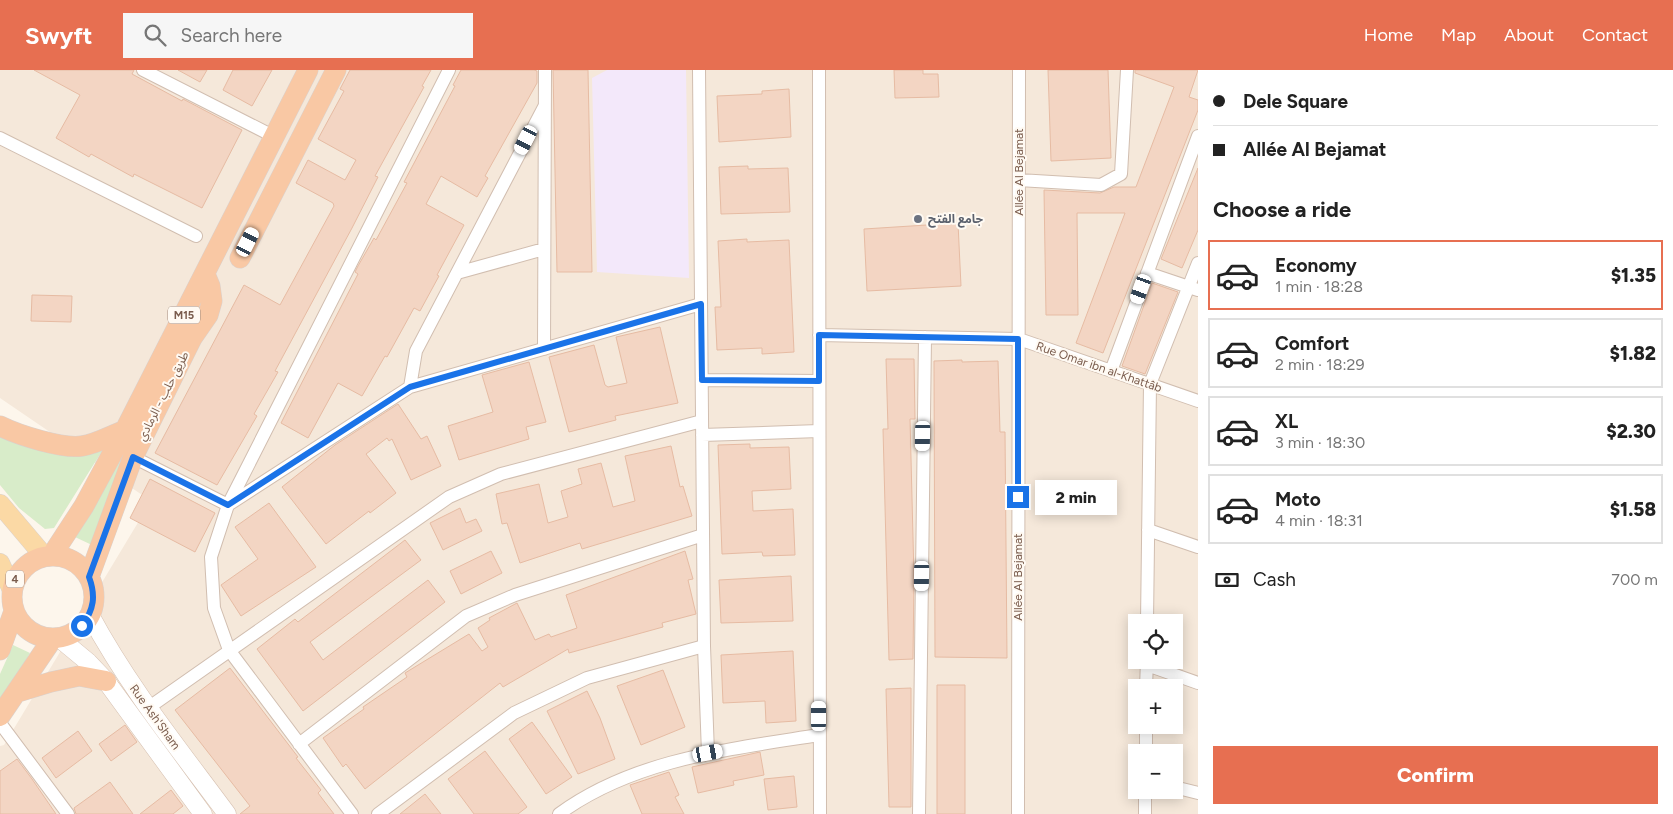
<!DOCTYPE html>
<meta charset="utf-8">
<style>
body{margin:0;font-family:Figtree,"Noto Sans Arabic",sans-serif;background:#f6f6f6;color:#222;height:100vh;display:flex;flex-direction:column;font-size:19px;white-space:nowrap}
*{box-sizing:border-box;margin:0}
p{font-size:16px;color:#767676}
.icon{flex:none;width:28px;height:28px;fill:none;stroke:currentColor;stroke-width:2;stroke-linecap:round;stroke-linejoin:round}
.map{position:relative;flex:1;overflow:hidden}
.sheet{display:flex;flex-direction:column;background:#fff;width:475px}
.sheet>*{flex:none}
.guide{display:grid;align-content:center;height:110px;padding:0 15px;background:#fff}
.fabs{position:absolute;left:1128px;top:544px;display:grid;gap:10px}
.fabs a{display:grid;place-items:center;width:55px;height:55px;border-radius:0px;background:#fff;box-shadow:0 2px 12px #0003;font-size:25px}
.end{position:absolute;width:22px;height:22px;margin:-11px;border:6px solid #1a73e8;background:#fff;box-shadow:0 0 0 2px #fff}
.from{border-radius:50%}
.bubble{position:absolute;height:35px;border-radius:0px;background:#fff;box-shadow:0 2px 12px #0003;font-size:16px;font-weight:800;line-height:35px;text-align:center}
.car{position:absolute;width:15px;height:30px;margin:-15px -8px;border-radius:6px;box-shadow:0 0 4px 1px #0007;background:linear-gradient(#fff 24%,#345 0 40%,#fff 0 76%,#345 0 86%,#fff 0)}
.guide b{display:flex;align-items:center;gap:18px;height:48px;font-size:19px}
.guide b+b{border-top:1px solid #e0e0e0}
.guide i{width:12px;height:12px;background:#222}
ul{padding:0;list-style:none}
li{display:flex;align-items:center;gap:15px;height:70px;margin:0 10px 8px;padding:0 5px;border:2px solid #e0e0e0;border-radius:0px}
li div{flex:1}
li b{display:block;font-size:19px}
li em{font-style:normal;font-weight:800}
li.current{border-color:#e76f51}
li>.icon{width:45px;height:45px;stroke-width:1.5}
h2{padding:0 15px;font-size:22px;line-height:60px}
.pay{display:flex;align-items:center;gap:12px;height:55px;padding:0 15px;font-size:19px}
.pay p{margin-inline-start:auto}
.primary-button{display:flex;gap:10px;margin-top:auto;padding:10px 15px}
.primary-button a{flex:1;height:58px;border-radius:0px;background:#e76f51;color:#fff;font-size:20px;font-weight:800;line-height:58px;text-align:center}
header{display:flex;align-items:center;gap:30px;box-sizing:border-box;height:70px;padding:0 25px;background:#e76f51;color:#fff}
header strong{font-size:24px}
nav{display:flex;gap:28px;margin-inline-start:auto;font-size:18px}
.search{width:350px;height:45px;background:#f6f6f6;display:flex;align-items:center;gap:12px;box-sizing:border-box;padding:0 18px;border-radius:0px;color:#767676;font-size:19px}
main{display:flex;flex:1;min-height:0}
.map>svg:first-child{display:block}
.residential{fill:#f5e8da;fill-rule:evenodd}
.education{fill:#f3e8fa}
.green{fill:#d8ecc9}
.building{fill:#f3d5c3;stroke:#e6bba3}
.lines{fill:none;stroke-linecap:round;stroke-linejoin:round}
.minor-casing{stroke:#d1beb0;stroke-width:14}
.secondary-casing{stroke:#d6c0b0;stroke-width:19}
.primary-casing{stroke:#dad1cd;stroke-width:20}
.trunk-casing{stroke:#dad1cd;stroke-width:21}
.minor{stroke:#fff;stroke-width:12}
.secondary{stroke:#fff;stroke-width:18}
.primary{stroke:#fbd9a5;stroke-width:19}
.trunk{stroke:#f9c8a4;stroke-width:20}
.route{stroke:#1a73e8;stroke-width:6}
.worship-dot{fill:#6b7280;stroke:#fffaf3;stroke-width:2}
.labels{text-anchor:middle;stroke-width:4;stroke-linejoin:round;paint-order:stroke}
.shield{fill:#fffaf3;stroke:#a28b7f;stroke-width:1}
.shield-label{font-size:11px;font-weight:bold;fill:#7a5c4d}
.street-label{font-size:12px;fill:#7a5c4d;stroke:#fffaf3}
.worship-label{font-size:12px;font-weight:bold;fill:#5b616d;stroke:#fffaf3;text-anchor:start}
</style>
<header>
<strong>Swyft</strong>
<div class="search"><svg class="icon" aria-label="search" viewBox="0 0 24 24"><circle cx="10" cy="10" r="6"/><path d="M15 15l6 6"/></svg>Search here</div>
<nav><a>Home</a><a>Map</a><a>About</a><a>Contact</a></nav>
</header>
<main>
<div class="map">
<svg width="1198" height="744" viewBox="0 0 1198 744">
<rect width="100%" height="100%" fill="#fdf6ec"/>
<path class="residential" d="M0 0H1198V744H0V676L4 675 151 431 0 328ZM1136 552H1174V590H1136ZM1136 618H1174V655H1136ZM1136 682H1174V720H1136Z"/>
<path class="education" d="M607 0H686L689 208 597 202 592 8Z"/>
<path class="green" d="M196 238 200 239 94 476 75 467Z
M0 366 107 373 54 458 45 459 19 438 0 415Z
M13 575 30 583 0 636V604Z"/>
<path class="building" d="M34 0H134L132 4 182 31 183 29 242 60 202 138 134 104 133 107 91 84 89 87 56 68 80 25Z
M178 0H207L200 12Z
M233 0H272L252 36 223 20Z
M350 0H431L422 16 424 17 375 106 378 107 352 158 275 301 278 302 254 344 257 346 217 415 155 383 244 215 280 235 334 136 333 133 296 113 308 90 345 110 356 90 318 69 344 21 340 19Z
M461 0H534L537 1V13L485 106 488 108 477 127 441 106 426 134 464 155 437 205 439 206 420 241 414 238 387 287 385 286 362 326 338 313 308 368 281 353 358 204 355 202 358 196 374 168 376 170 407 113 404 112 455 16 453 15Z
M553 0H588L592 202H557Z
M894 0H923V4H938L939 27 895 28Z
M1048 0H1108L1111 88 1051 91Z
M1135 0H1198L1189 27 1198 30V40L1103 283 1076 273 1125 143H1077L1078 245H1046L1044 120 1100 123 1114 117H1136L1174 17 1135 3Z
M789 19 791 67 719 72 717 26 762 24V21Z
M748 96V99L788 98 790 142 721 144 719 97Z
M1198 98V160L1182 198 1161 189Z
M958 153 961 216 867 221 864 159Z
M747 169V172L789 170 794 282 762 284V278L717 280 715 237H721L718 171Z
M1152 213 1178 222 1145 304 1122 296Z
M32 225 72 226 71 252 31 251Z
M660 257 678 333 615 346 616 350 569 362 549 287 594 275 605 315 608 317 627 313 616 267Z
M886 289H914L915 349H910L914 507 913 589 889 590 883 359H888Z
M962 290V292L998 291 1000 362H1005L1007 588 935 587 934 291Z
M529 292 546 352 526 357 529 369 459 390 448 356 493 342 482 305Z
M398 334 421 369 427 366 441 396 411 410 392 369 389 371 387 368 366 384 396 423 370 443 369 441 326 474 282 417 335 375Z
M750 374V378L789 377 791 419 752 421 753 441 793 439 795 485 763 486 762 482 722 484 718 375Z
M671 376 680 417 683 416 692 446 582 479 580 473 520 493 507 453 502 454 496 424 539 414 548 453 568 447 561 421 582 414 578 399 601 393 613 437 635 431 625 386Z
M150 409 215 443 195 482 130 448Z
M269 433 316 497 241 546 221 515 258 489 235 457Z
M460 438 466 453 476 449 482 461 443 480 430 453Z
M405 470 421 490 310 572 323 590 428 510 445 532 303 641 257 579 295 549 298 552Z
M491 481 502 503 461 524 450 501Z
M685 481 693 509 688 510 696 544 662 553 663 557 569 583 568 579 503 617 500 613 365 719 346 694 343 697 323 668 364 639 363 637 407 607 405 603 469 564 482 581 488 577 478 558 490 550 489 548 517 533 535 570 549 564 551 567 577 558 566 525Z
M791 506 793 551 721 553 719 510Z
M793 581 796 651 766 653 765 631 723 633 721 585Z
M230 598 298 687 296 688 321 720 318 723 334 744H240L250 736 175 640Z
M663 600 685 657 641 675 617 616Z
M937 615H965V744H937Z
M911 618V737H889L886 619Z
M587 621 600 648 615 689 578 704 547 641Z
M532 652 572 707 546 724 509 669Z
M125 655 137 672 111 691 99 674Z
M78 661 92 681 56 708 42 688Z
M485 681 527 737 518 744H474L448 709Z
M760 682 764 705 733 711 734 715 698 723 692 697Z
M17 689 32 709 56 744H0V701Z
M669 702 679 725 675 727 684 744H642L630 715Z
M794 706 797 737 768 740 764 709Z
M110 712 133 744H76L74 738Z
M171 720 183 736 173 744H140Z
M425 724 441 744H400Z"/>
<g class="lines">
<defs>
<path id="minor" d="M143 0 275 67
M699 0 704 576 708 683
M819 0 820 744
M0 68 196 166
M1019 110 1101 115 1121 104 1127 0
M457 203 544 179
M1147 203 1198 220
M819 265 1019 269 1198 331
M544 279 545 0
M1111 301 1198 66
M702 310 819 311
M410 317 416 281 544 37
M702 365 819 361
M133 387 228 435 410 317 701 234
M1148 460 1198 477
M1147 552 1150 314 1198 193
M1147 595 1198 613
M1146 618 1147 590
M148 638 449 427 501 404 702 351
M0 653 68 744
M299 674 466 546 515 525 703 465
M1146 682V655
M1174 717 1198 723
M352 744 229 580 214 538 211 487 228 435 449 0
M378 744 514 643 587 608 704 576
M559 744C634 689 731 679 819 665
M919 744 925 267
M1018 744 1019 0
M1145 744V720"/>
<path id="secondary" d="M90 545C128 616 179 679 227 744
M59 568 88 592 106 611 203 744"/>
<path id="primary" d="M0 434 44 486
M0 493 12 520"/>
<path id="trunk" d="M240 188 336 0
M0 356C18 365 62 379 82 376 96 374 112 365 125 360
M52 485 84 436 125 360 308 0
M12 527a41 41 0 1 1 82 0a41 41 0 1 1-82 0Z
M89 507 133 387 192 268 208 245 212 231 210 216 205 204
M0 580 14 541
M18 622 51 612 79 606 106 611
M0 646 53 568"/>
</defs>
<use href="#minor" class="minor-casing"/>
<use href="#secondary" class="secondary-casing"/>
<use href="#primary" class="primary-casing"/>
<use href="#trunk" class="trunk-casing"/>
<use href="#minor" class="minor"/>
<use href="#secondary" class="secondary"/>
<use href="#primary" class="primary"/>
<use href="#trunk" class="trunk"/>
</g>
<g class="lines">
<path class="route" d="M82 556C94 539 96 526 89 507L133 387 228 435 410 317 701 234 702 310 819 311V265L1018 269V427"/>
</g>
<circle class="worship-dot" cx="918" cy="149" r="5"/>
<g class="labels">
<g class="shield">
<rect x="168" y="236.5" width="32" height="17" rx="4"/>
<rect x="6" y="500.5" width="18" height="17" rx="4"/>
</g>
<g class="shield-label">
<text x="184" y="249">M15</text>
<text x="15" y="513">4</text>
</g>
<g class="street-label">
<text transform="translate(1019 102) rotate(-90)" y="4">Allée Al Bejamat</text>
<text transform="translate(1099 297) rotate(19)" y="4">Rue Omar ibn al-Khattâb</text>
<text transform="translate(163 326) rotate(-63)" y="4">طريق حلب - الرمادي</text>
<text transform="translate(1018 507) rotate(-90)" y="4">Allée Al Bejamat</text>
<text transform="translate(155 647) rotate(54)" y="4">Rue Ash'Sham</text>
</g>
<g class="worship-label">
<text x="928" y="153">جامع الفتح</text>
</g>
</g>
</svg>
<div class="fabs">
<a><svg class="icon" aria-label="locate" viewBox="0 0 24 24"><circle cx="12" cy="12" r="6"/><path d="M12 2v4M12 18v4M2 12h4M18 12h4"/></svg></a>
<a>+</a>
<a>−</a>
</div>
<i class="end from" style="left:82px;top:556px"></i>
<i class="end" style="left:1018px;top:427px"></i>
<div class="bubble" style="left:1035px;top:410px;width:82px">2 min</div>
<i class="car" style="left:526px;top:70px;rotate:207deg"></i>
<i class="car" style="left:248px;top:172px;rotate:27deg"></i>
<i class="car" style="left:1141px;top:219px;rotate:200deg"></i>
<i class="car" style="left:923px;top:366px;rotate:181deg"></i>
<i class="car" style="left:922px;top:506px;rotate:181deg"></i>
<i class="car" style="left:819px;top:646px;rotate:0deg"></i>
<i class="car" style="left:708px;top:683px;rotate:80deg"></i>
</div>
<section class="sheet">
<div class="guide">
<b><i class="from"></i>Dele Square</b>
<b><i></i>Allée Al Bejamat</b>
</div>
<h2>Choose a ride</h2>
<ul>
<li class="current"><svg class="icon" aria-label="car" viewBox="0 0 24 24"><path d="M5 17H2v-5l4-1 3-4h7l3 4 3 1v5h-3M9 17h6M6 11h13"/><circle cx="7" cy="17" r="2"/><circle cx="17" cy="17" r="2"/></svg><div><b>Economy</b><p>1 min · 18:28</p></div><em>$1.35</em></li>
<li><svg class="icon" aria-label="car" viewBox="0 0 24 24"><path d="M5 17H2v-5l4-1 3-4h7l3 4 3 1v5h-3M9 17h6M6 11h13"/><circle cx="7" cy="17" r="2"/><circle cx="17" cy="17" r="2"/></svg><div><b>Comfort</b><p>2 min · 18:29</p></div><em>$1.82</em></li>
<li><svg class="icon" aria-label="car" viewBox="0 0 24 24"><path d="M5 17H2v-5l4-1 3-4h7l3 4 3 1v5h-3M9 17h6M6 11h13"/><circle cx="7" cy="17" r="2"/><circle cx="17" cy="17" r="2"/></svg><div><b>XL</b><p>3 min · 18:30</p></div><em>$2.30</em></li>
<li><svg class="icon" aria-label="car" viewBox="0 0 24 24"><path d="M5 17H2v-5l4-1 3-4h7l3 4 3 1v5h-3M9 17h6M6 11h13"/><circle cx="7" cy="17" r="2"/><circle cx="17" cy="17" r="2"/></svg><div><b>Moto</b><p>4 min · 18:31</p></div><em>$1.58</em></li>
</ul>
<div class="pay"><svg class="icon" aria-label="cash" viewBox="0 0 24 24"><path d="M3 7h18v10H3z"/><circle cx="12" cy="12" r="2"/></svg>Cash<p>700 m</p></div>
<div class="primary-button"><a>Confirm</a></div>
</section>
</main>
